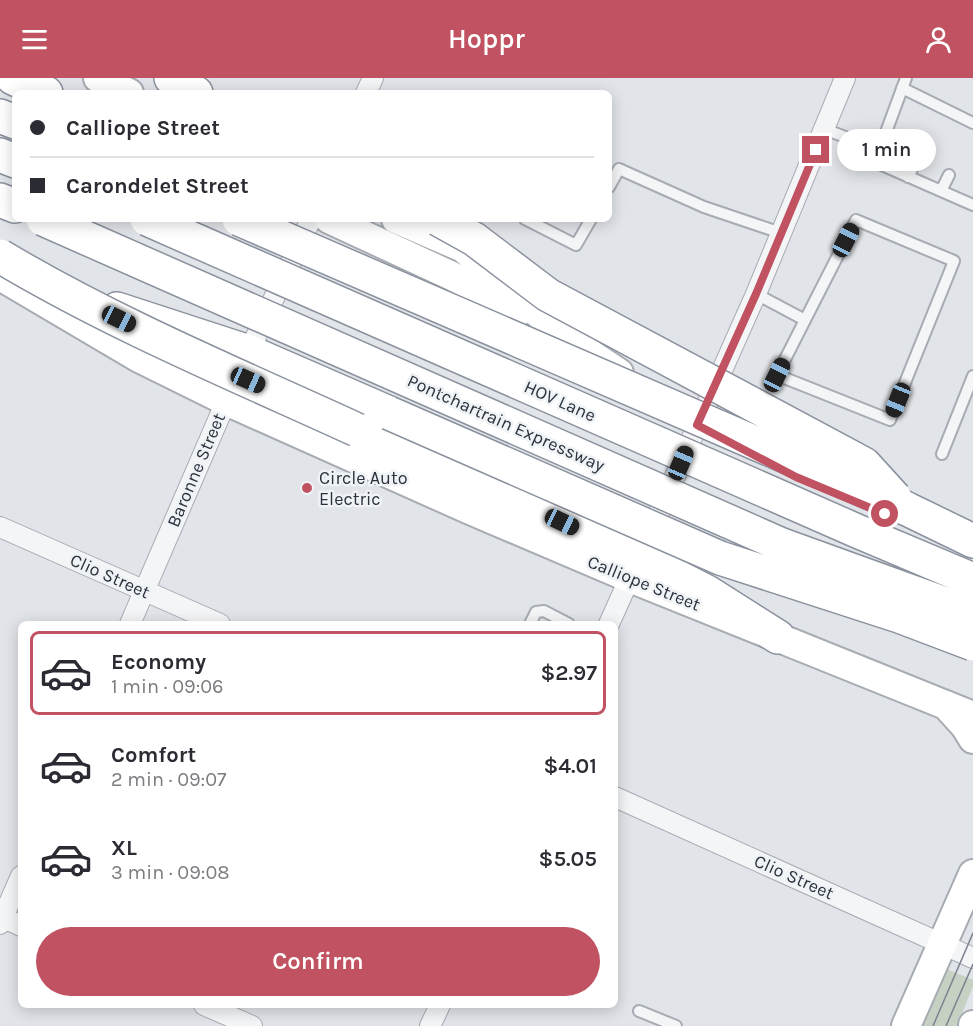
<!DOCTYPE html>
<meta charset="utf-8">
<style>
body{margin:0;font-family:Karla,sans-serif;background:#f7f7f7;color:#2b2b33;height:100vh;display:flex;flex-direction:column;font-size:22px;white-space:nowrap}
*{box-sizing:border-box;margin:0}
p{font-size:20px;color:#7c7c81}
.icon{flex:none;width:33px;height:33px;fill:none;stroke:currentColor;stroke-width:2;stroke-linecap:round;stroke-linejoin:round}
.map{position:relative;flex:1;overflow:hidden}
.sheet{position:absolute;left:18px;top:543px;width:600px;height:387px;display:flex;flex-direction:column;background:#fff;border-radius:9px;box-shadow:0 3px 15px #0003}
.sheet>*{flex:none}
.hud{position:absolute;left:12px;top:12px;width:600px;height:132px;border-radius:9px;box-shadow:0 3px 15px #0003;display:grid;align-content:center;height:132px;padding:0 18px;background:#fff}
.end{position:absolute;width:27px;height:27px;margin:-14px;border:8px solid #c15261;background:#fff;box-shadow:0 0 0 3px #fff}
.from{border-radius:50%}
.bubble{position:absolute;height:42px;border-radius:21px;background:#fff;box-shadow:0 3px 15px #0003;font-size:20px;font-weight:600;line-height:42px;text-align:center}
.car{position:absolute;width:18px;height:36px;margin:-18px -9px;border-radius:8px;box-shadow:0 0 4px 2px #0007;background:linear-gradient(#222 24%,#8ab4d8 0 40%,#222 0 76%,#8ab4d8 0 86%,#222 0)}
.hud b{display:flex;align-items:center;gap:21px;height:57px;font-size:22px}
.hud b+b{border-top:2px solid #e1e1e2}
.hud i{width:15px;height:15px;background:#2b2b33}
ul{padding:10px 0 0;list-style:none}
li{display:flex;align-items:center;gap:18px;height:84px;margin:0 12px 9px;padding:0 6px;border:3px solid transparent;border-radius:9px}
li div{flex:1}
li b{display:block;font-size:22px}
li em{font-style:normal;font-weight:600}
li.current{border-color:#c15261}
li>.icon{width:54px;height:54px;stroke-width:1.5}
.primary-button{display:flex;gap:12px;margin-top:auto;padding:12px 18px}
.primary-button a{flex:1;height:69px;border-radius:36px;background:#c15261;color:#fff;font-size:24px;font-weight:600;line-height:69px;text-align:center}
header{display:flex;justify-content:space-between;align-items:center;height:78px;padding:0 18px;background:#c15261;color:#fff;font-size:27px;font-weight:600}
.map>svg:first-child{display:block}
.green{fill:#c6d1c3}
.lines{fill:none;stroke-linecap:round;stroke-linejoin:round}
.lane-casing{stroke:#a7abb2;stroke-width:14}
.street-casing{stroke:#a7abb2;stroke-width:22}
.secondary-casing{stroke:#a7abb2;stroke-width:32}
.highway-casing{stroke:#8a919e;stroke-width:36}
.lane{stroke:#f3f5f7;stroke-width:10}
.street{stroke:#f3f5f7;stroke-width:20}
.secondary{stroke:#fff;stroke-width:28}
.highway{stroke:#fff;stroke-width:33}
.tram{stroke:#7c8390;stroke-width:1.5}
.highway-bridge-casing{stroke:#8a919e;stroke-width:36;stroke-linecap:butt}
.highway-bridge{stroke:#fff;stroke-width:33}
.route{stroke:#c15261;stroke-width:8}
.poi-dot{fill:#c15261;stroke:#f0f3f6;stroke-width:2}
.labels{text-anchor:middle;stroke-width:5;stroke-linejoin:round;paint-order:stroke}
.street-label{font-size:18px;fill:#2b323e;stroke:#f0f3f6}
.poi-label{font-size:18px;fill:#2b323e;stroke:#f0f3f6;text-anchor:start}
</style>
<header><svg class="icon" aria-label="menu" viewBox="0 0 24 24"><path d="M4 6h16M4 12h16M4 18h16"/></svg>Hoppr<svg class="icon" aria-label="person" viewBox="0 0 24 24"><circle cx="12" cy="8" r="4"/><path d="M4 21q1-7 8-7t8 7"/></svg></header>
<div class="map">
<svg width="973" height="948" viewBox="0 0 973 948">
<rect width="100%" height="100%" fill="#e1e4e8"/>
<path class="green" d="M944 890 973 902V908L957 948H919Z"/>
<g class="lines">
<defs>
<path id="lane" d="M906 0 875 84 973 127
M902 10 973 45
M824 51 880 72
M908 99 918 80
M609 109 619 91 704 129 781 155
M941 113 949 97
M525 141 576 167 591 141
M856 142 954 183 890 342 777 297Z
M756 216 805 242
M942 376 973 298
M530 546 536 534 544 533 569 546
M639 933 676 948"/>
<path id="street" d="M366 15 373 0
M245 282 311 141
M0 449 220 546
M648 459 756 216 845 0
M130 546 231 312
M609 546 635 488
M615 719 973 880
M0 838 21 848
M0 846 21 798
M204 927 252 948
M430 948 440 927"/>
<path id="secondary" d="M98 0 129 15
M329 141 452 198 518 234
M396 141 463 170 565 259 619 295
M0 198 139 280 226 323 470 432 630 500 973 638
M946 627 965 648 973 661
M906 948 973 796
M973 948V947"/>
<path id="highway" d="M13 0 46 15
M171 0 196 15
M0 38 15 44
M0 77 15 83
M0 122 15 128
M117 231 249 274 389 335
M357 352 639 479 707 514 778 559
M905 430 973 463"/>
</defs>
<use href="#lane" class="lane-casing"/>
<use href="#street" class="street-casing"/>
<use href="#secondary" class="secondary-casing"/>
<use href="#highway" class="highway-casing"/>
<use href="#lane" class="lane"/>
<use href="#street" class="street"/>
<use href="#secondary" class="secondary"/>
<use href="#highway" class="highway"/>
<path class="tram" d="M933 948 973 855
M946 948 973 886"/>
<defs>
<path id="highway-bridge" d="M43 141 782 467 973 536
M147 141 857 453 973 502
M239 141 905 430
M438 141 474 161 548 217 864 386 895 420
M0 178C114 246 237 297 357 352
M389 335 720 480 899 538 973 566"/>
</defs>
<use href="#highway-bridge" class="highway-bridge-casing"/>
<use href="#highway-bridge" class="highway-bridge"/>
</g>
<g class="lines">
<path class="route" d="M816 72 756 216 697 347 796 399 885 436"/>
</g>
<circle class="poi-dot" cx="307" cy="410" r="6"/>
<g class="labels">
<g class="street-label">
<text transform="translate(560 323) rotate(24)" y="6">HOV Lane</text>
<text transform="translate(506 345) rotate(24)" y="6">Pontchartrain Expressway</text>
<text transform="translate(196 392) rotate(-67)" y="6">Baronne Street</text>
<text transform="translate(110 498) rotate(24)" y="6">Clio Street</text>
<text transform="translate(644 505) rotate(22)" y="6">Calliope Street</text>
<text transform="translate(794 799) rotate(24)" y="6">Clio Street</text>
</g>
<g class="poi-label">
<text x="319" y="406">Circle Auto<tspan x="319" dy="21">Electric</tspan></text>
</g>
</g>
</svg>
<i class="end from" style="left:885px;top:436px"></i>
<i class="end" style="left:816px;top:72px"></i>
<div class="bubble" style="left:837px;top:51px;width:99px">1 min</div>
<i class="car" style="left:846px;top:162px;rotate:27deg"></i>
<i class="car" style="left:119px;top:241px;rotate:116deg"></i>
<i class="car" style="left:777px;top:297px;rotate:26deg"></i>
<i class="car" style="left:248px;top:302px;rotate:114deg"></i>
<i class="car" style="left:898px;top:322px;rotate:202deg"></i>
<i class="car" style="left:681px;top:385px;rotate:23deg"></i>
<i class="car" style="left:562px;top:444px;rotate:115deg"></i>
<div class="hud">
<b><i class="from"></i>Calliope Street</b>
<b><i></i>Carondelet Street</b>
</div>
<section class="sheet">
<ul>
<li class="current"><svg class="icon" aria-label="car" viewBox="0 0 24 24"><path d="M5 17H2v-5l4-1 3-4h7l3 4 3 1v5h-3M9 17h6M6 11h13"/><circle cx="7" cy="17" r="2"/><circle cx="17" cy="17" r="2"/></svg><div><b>Economy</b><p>1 min · 09:06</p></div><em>$2.97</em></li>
<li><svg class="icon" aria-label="car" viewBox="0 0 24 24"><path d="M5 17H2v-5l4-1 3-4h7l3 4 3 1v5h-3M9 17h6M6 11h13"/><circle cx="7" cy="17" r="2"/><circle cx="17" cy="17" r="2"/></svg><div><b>Comfort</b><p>2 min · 09:07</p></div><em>$4.01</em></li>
<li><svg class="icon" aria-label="car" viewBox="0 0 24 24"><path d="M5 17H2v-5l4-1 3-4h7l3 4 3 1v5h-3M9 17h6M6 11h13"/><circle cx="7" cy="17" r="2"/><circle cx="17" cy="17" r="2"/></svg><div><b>XL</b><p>3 min · 09:08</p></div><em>$5.05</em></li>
</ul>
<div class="primary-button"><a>Confirm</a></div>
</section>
</div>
